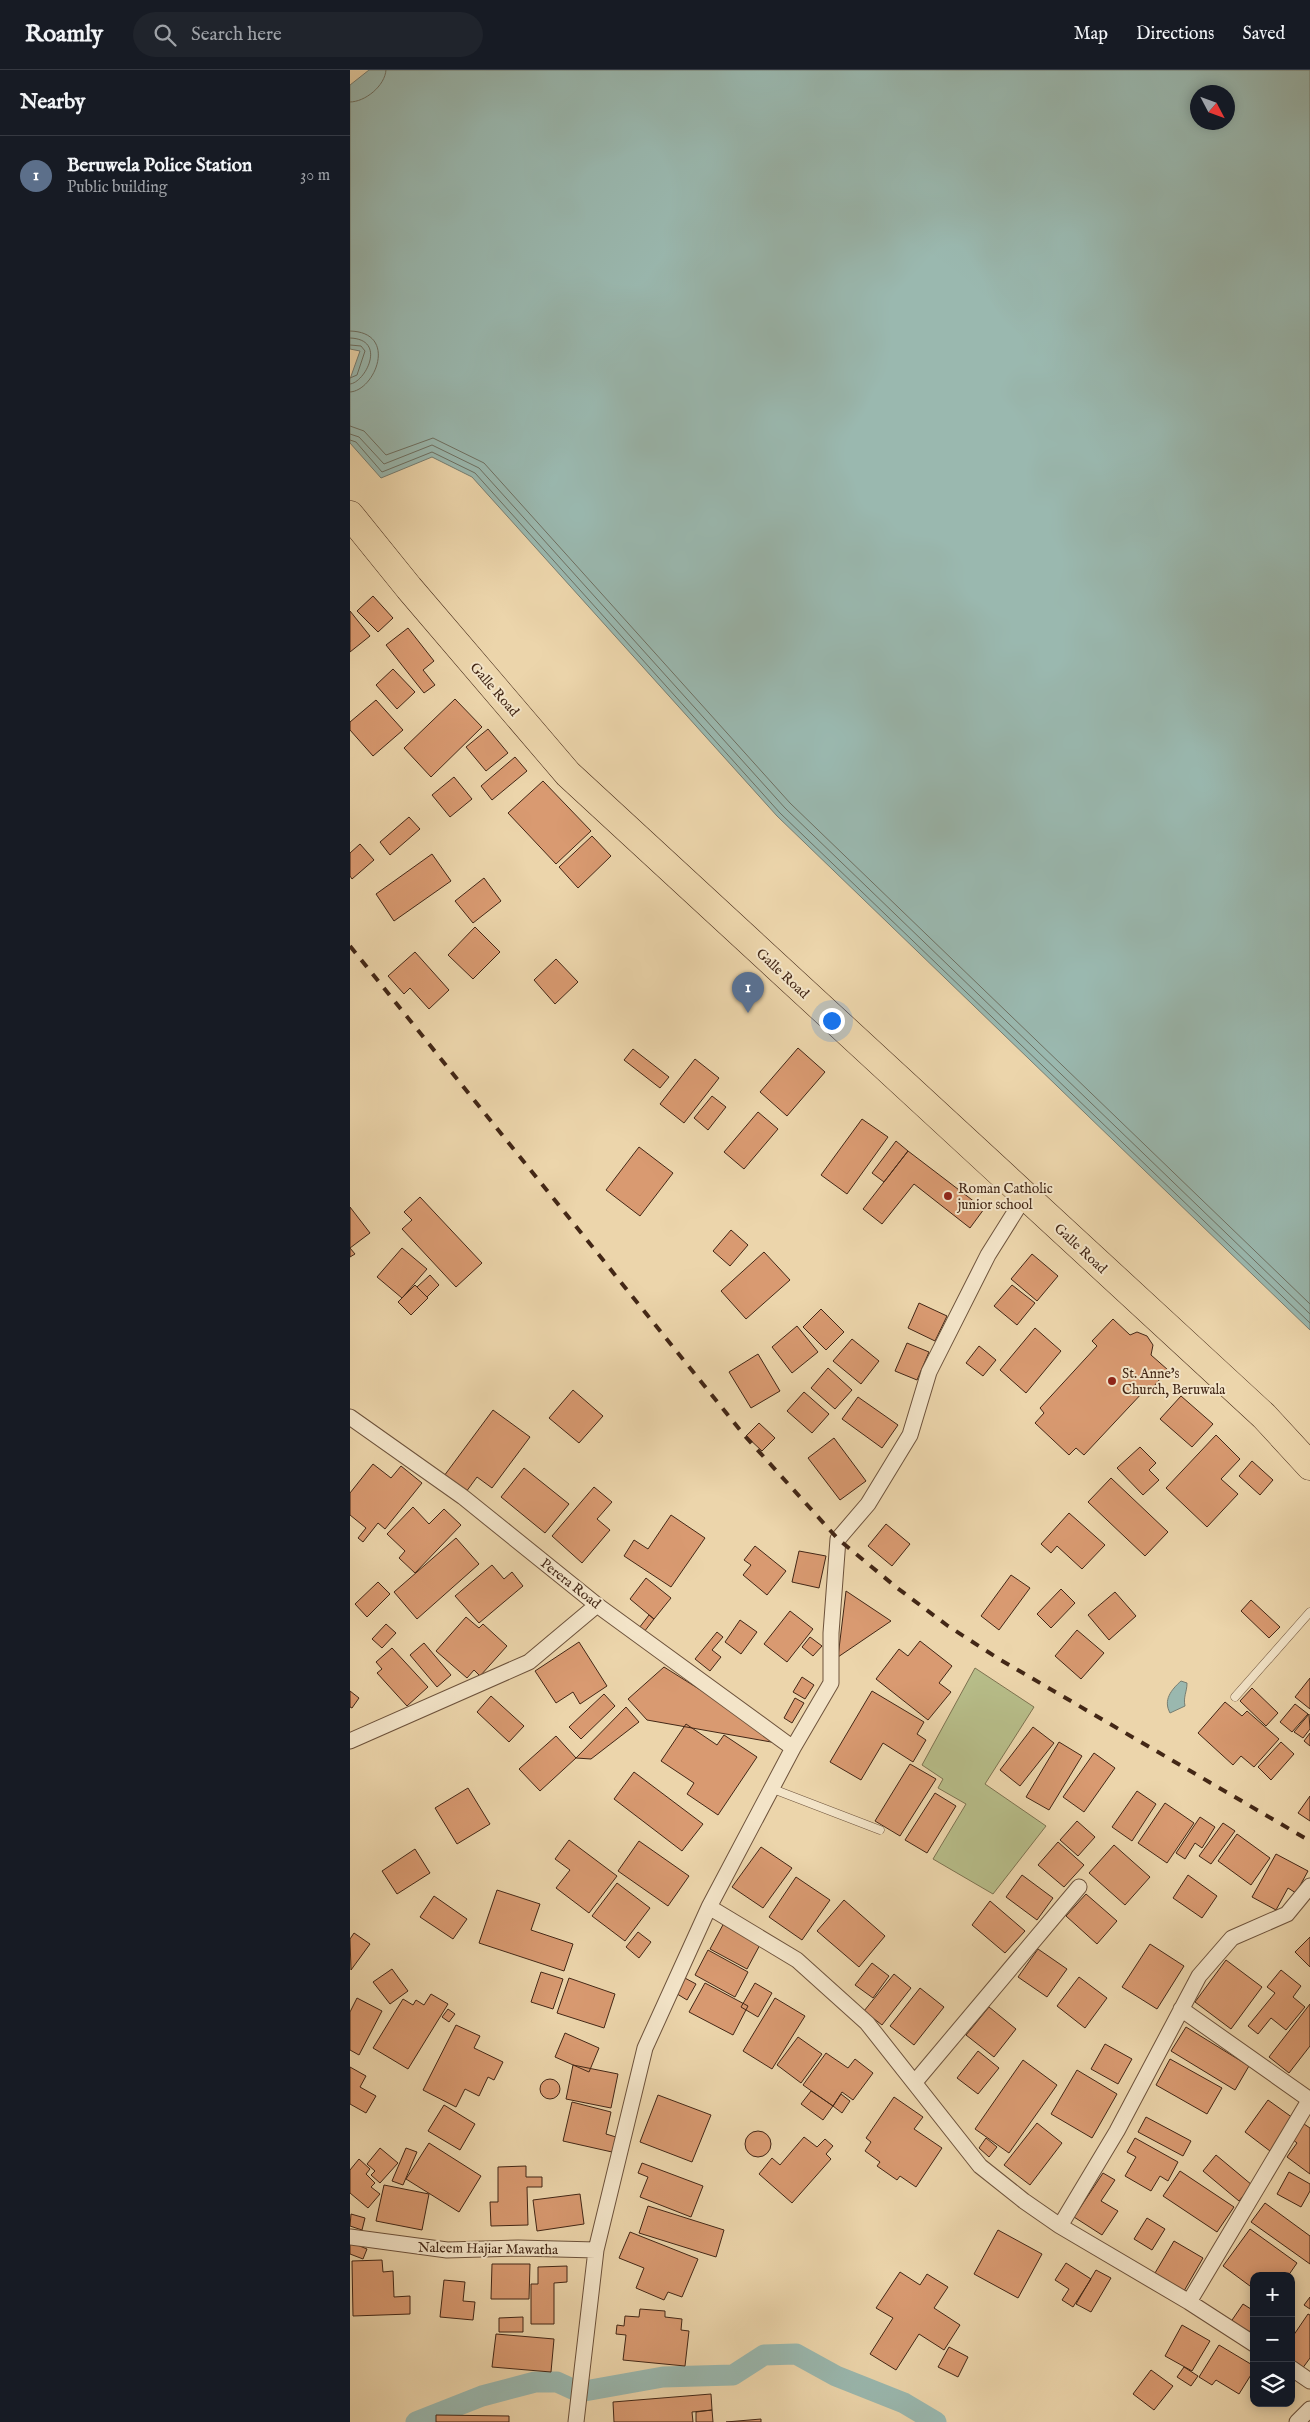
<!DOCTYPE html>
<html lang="en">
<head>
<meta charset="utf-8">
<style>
  :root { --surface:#171b24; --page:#20242c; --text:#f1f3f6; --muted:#9ea1a6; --line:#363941; --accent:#d93025 }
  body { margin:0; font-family:"IM FELL English",serif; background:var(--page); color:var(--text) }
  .controls { position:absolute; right:15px; bottom:15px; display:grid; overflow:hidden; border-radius:10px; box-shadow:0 2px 12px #0003 }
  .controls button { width:45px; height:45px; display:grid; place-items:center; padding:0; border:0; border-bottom:1px solid var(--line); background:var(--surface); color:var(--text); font:25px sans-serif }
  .compass { position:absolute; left:840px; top:15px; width:45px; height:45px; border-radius:50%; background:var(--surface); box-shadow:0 2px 12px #0003; rotate:131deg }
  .you { position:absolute; left:481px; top:950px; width:18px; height:18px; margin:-12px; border:4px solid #fff; border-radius:50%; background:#1a73e8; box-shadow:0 0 0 8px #1a73e833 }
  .badge { display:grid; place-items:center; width:32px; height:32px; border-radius:50%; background:var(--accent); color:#fff; font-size:16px; font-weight:700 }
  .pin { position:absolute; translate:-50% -41px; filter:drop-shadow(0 1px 2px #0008) }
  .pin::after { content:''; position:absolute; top:26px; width:18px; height:15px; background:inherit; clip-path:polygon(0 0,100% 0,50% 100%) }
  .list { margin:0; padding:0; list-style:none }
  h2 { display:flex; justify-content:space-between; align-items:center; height:65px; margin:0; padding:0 20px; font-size:21px }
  h2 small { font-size:16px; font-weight:400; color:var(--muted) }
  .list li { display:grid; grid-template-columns:32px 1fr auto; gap:15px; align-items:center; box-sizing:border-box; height:80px; padding:0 20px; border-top:1px solid var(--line) }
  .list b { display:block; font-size:19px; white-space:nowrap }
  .list p { margin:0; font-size:16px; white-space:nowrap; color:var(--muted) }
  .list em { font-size:16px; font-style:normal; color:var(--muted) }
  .icon { flex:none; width:28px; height:28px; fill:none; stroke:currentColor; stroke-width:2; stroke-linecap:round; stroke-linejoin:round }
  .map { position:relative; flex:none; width:960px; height:2352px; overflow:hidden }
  header { display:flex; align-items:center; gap:30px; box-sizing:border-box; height:70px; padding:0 25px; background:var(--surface); border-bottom:1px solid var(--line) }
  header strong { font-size:24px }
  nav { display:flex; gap:28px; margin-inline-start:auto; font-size:18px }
  .search { width:350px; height:45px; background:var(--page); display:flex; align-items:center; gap:12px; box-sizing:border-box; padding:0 18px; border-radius:28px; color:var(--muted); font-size:19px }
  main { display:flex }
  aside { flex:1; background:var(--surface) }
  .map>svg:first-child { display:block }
  .green { fill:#b7bd89; stroke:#7d7250 }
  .water { fill:#9ab8af; stroke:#777e72; fill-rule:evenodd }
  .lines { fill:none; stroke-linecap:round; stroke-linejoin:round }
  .shore { stroke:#6e7062; stroke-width:1 }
  .canal { stroke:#9ab8af; stroke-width:21 }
  .building { fill:#d99a71; stroke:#432716 }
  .lane-casing { stroke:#6d523b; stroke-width:9 }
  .street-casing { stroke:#6d523b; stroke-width:17 }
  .highway-casing { stroke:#432716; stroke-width:29 }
  .lane { stroke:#f3e4c8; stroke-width:8 }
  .street { stroke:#f3e4c8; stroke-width:15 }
  .highway { stroke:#ecd5ab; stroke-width:28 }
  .rail { stroke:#432716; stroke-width:4; stroke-dasharray:9 9; stroke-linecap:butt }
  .poi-dot { fill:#8f2418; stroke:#f3e4c8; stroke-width:2 }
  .labels { text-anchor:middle; stroke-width:4; stroke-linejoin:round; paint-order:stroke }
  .street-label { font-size:14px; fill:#432716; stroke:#f3e4c8 }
  .poi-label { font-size:14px; fill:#432716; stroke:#f3e4c8; text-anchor:start }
</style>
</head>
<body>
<header>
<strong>Roamly</strong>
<div class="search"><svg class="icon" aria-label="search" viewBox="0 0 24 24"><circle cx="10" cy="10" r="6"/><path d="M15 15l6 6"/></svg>Search here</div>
<nav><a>Map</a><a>Directions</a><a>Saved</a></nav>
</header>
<main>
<aside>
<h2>Nearby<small></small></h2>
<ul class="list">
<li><span class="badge" style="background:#5c6f8a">1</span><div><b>Beruwela Police Station</b><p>Public building</p></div><em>30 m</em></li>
</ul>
</aside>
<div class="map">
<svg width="960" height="2352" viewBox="0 0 960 2352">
  <rect width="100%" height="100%" fill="#ecd5ab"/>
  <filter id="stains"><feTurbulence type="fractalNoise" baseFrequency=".004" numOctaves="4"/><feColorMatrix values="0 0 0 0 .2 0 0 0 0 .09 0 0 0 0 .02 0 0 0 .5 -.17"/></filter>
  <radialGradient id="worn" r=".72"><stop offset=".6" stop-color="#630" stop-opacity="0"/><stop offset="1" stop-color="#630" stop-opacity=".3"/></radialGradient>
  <!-- green -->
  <path class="green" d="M625,1598l59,39 -49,77 61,42 -53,68 -60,-35 33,-55 -28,-16 5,-9 -21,-14z"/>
  <!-- water -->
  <path class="water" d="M19,0h941v1260l-533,-514 -305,-339 -40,-20 -51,21 -31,-35v-64l10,-28 -10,-2v-264zM848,22h30v30h-30z
    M831,1611l6,2c0,9 -4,14 -2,23l-15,7c-7,-13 1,-23 11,-32z"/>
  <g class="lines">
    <!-- shore -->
    <path class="shore" d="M0,32c15,0 35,-16 36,-32
      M0,261c49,1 25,60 0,61
      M0,268c38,1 15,45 0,46
      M0,275l11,1 4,5 -8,24 -7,3
      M0,356l14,5 22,24 47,-17 51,25 306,340 520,501
      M0,364l9,3 25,27 48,-19 47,23 306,340 525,506
      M0,370l6,2 26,30 50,-20 43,21 305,340 530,510"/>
    <!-- canal -->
    <path class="canal" d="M66,2352l66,-26 53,-14h22l22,10 84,-15 70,-2 31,-20 32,-1 40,22 68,27 32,19"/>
  </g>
  <!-- building -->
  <path class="building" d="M23,526l20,22 -15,14 -21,-21z
    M0,541l20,25 -20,16z
    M58,558l26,33 -11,9 12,15 -11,8 -38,-48z
    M43,599l22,23 -18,17 -21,-24z
    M105,629l27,28 -51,50 -27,-29z
    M26,630l27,30 -30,26 -23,-26v-8z
    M138,659l20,24 -22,18 -20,-24z
    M165,687l12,14 -35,29 -11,-14z
    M104,707l18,22 -22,18 -18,-22z
    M193,711l48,50 -35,33 -48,-51z
    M59,747l11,12 -30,26 -10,-13z
    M242,766l19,20 -33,32 -19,-21z
    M10,774l14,16 -22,19 -2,-3v-23z
    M82,784l19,27 -57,40 -18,-27z
    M134,808l17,23 -28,22 -18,-22z
    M125,857l25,25 -27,27 -25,-24z
    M65,882l34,38 -20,19 -19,-21 -6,6 -16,-18z
    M206,889l22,23 -23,22 -21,-24z
    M448,978l27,24 -38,44 -27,-24z
    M283,979l36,28 -9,11 -36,-28z
    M345,989l24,19 -35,45 -24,-19z
    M362,1026l14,11 -18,23 -14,-12z
    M408,1042l20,17 -34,40 -20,-17z
    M512,1049l26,18 -41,57 -26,-19z
    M546,1071l12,10 -24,31 -12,-9z
    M289,1077l34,26 -33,43 -34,-26z
    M558,1081l76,58 -14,19 -56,-44 -32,40 -19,-15z
    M70,1127l62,66 -26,24 -54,-58 10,-9 -8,-8z
    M0,1137l20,26 -20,15 5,6 -5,3z
    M381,1160l17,15 -18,21 -17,-15z
    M52,1178l25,21 -25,29 -25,-21z
    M414,1182l26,28 -44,39 -25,-28z
    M682,1184l26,22 -21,25 -26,-22z
    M80,1205l9,10 -12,12 -10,-10z
    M65,1215l13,13 -17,17 -13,-13z
    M662,1215l23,18 -18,22 -23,-19z
    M569,1233l28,13 -12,25 -27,-13z
    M471,1239l23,23 -18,18 -23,-23z
    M763,1249l17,16 7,-3 10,4 6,9 -2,10 17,15 -21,24 -3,-3 -60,64 -8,-7 -7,7 -34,-32 9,-10 -4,-5 57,-62 -5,-5z
    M447,1256l21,26 -26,21 -20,-26z
    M685,1258l26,23 -35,42 -26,-23z
    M502,1269l27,22 -18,23 -28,-23z
    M557,1273l22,9 -12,28 -22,-9z
    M629,1276l17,14 -13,16 -17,-13z
    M408,1284l22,37 -29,17 -22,-36z
    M478,1298l24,22 -17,19 -24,-21z
    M223,1320l30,26 -24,27 -30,-25z
    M454,1322l25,22 -17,19 -25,-22z
    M831,1326l32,28 -21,23 -32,-28z
    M508,1327l40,28 -16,23 -40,-29z
    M143,1340l37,27 -38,51 -15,-11 -11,15 -22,-16z
    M409,1353l16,15 -13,13 -16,-15z
    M866,1365l24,24 -19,20 17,15 -31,33 -41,-39z
    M484,1368l32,43 -26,19 -32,-42z
    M790,1377l16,16 -7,7 10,10 -16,15 -26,-27z
    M902,1391l21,19 -13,15 -21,-19z
    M23,1394l18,14 10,-12 21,17 -37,46 -7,-6 -15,19 -5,-4 8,-10 -16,-13v-22z
    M174,1398l45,36 -24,29 -44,-36z
    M761,1408l57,54 -23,24 -57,-54z
    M244,1417l18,15 -15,17 13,11 -28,33 -30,-27z
    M63,1437l16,17 15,-15 17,16 -46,48 -16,-15 6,-7 -18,-17z
    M719,1443l36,32 -23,24 -25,-23 -6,7 -10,-9z
    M321,1445l34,23 -34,49 -47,-31 10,-16 14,9z
    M536,1454l24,20 -18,22 -24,-20z
    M106,1468l23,26 -62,55 -23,-27z
    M405,1476l31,25 -19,24 -24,-20 8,-10 -7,-5z
    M449,1481l27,5 -7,32 -27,-6z
    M142,1495l12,14 8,-7 11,14 -44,37 -24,-27z
    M661,1505l19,13 -31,42 -18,-14z
    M296,1508l25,20 -17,21 -24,-20z
    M28,1512l12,12 -23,23 -12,-13z
    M711,1519l14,14 -24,25 -14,-14z
    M496,1521l45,30 -53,36z
    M765,1522l21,24 -27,24 -21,-25z
    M901,1530l29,27 -11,11 -28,-27z
    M440,1541l23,18 -26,33 -23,-18z
    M299,1545l5,4 -10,13 -5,-4z
    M116,1547l13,11 4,-4 24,22 -27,30 -6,-6 -7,8 -31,-27z
    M390,1550l17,12 -16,22 -16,-12z
    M36,1554l10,9 -14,15 -10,-9z
    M727,1560l27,23 -23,26 -26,-23z
    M367,1562l6,5 -11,13 9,7 -11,14 -15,-12z
    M460,1567l12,9 -9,10 -11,-9z
    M570,1571l32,25 -13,17 12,9 -23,28 -52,-41 23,-30 9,7z
    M229,1572l28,44 -27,18 -7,-12 -17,11 -21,-32z
    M74,1573l27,32 -14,12 -27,-32z
    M42,1578l36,39 -21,19 -30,-33 5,-4 -6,-7z
    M314,1597l124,78 -141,-25 -19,-21z
    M452,1607l12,8 -9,14 -12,-7z
    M960,1608v31l-15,-12z
    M902,1618l26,25 -12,13 -26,-25z
    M0,1621l9,7 -7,10 -2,-1z
    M522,1621l52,31 -7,12 9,6 -13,22 -30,-19 -22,37 -31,-18z
    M254,1624l11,12 -34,33 -12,-12z
    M141,1626l33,30 -15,16 -32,-30z
    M445,1628l9,5 -12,20 -8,-5z
    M875,1632l17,14 5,-5 32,28 -25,28 -13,-11 -8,9 -35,-32z
    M945,1634l13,10 -16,18 -12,-10z
    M276,1637l13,15 -48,37 -15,-1z
    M959,1644l1,15 -7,9 -9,-6z
    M336,1654l31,21 7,-10 33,22 -39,58 -31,-21 7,-11 -33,-22z
    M683,1657l21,16 -34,43 -20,-16z
    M960,1663v13l-6,-5z
    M206,1666l20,22 -36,33 -21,-22z
    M709,1672l23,14 -33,54 -23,-13z
    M931,1672l13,12 -23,26 -13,-13z
    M744,1683l21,15 -31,44 -21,-15z
    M560,1694l26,15 -36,57 -25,-15z
    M284,1702l69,52 -21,27 -68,-52z
    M118,1718l22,36 -33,20 -22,-36z
    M787,1721l19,13 -24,37 -20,-14z
    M585,1723l21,13 -29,47 -22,-13z
    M960,1726v25l-12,-8z
    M815,1733l29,20 -27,40 -29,-20z
    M850,1747l15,10 -13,21 -7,-5 -10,16 -9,-6z
    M727,1751l18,16 -17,19 -18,-16z
    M873,1753l12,8 -24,33 -12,-8z
    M887,1764l33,24 -19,27 -33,-24z
    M219,1770l48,36 -28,37 -33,-25 14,-18 -15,-11z
    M289,1771l50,35 -21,30 -50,-35z
    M708,1772l26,23 -20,22 -26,-22z
    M764,1775l36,32 -25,28 -36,-32z
    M411,1777l31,21 -29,40 -31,-21z
    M65,1779l15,24 -33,21 -15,-23z
    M926,1784l32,17 -12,22 -8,-5 -12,22 -24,-13z
    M672,1805l31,23 -16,22 -31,-23z
    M838,1805l29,21 -15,22 -29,-20z
    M446,1807l34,23 -28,40 -33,-23z
    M267,1813l33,25 -25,33 -33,-25z
    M147,1820l43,14 -9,26 42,14 -9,27 -85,-28z
    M736,1824l31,27 -20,23 -31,-28z
    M84,1826l33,23 -14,20 -33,-22z
    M494,1830l41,36 -26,31 -42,-36z
    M640,1831l35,30 -20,22 -33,-28z
    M375,1851l37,20 -15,28 -37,-20z
    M288,1862l13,10 -12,16 -13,-11z
    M4,1863l16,11 -19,26 -1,-31z
    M960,1867v30l-15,-15z
    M800,1874l34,22 -27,43 -35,-22z
    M688,1879l29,20 -20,28 -29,-20z
    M358,1880l40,22 -13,25 -40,-22z
    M876,1890l36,27 -31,42 -36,-27z
    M522,1893l17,13 -16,22 -18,-13z
    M42,1899l16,22 -18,13 -17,-22z
    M931,1900l20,16 -8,11 12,10 -19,23 -15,-12 -13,16 -10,-8 27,-33 -8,-6z
    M191,1902l22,7 -10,30 -22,-7z
    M544,1904l17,14 -29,37 -18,-14z
    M333,1907l13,7 -9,16 -13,-8z
    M729,1907l28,21 -22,30 -28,-22z
    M219,1908l46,16 -11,34 -47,-15z
    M355,1913l43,23 -15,29 -44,-23z
    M405,1913l17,10 -14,24 -17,-10z
    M570,1918l24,19 -30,38 -24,-19z
    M81,1924l17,10 -40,65 -35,-21 30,-49 10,6 3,-5 8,5z
    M7,1928l25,13 -23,44 -9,-5v-38z
    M425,1928l30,18 -33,53 -29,-18z
    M960,1934v42l-21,27 -20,-16z
    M639,1937l27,22 -22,28 -28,-22z
    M98,1939l7,5 -6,8 -7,-5z
    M106,1955l24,11 -6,12 29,14 -9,18 -6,-3 -9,19 -14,-7 -9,18 -33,-17z
    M836,1957l63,39 -14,24 -64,-39z
    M215,1963l34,15 -10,24 -34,-15z
    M448,1967l24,17 -21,29 -24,-18z
    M755,1974l27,15 -14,25 -27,-15z
    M628,1981l21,17 -21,26 -21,-16z
    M476,1983l22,15 7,-9 18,14 -20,27 -11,-8 -9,14 -30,-21z
    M820,1989l52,29 -15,26 -51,-29z
    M673,1990l34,25 -48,68 -34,-24z
    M223,1995l45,9 -7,34 -45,-9z
    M0,1997l16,9 -6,11 16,9 -10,17 -16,-9z
    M727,2000l40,24 -25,44 -41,-24z
    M190 2019a10 10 0 1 1 20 0a10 10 0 1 1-20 0Z
    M461,2021l22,15 -10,14 -22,-16z
    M491,2024l9,7 -8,12 -9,-7z
    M308,2025l53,20 -19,47 -52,-20z
    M544,2027l29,20 -9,12 28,19 -26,39 -16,-11 -3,4 -20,-14 3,-4 -15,-11 6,-9 -5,-4z
    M918,2030l25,18 -23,33 -25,-19z
    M222,2032l39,10 -5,22 10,3 -4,15 -49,-11z
    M94,2035l31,19 -15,26 -32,-19z
    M796,2047l45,24 -8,15 -45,-24z
    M687,2053l25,20 -32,42 -26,-20z
    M954,2054l6,4v46l-23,-17 10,-14 -5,-4z
    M395 2074a13 13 0 1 1 26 0a13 13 0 1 1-26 0Z
    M454,2067l13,10 8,-8 8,7 -7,8 5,5 -39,44 -33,-29 13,-16 8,7z
    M636,2068l11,9 -8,10 -10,-9z
    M785,2068l43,24 -10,19 -8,-5 -9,15 -26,-15 11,-19 -9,-5z
    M79,2073l52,33 -22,36 -53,-33z
    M30,2078l18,15 -18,20 -9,-8 4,-4 -8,-7z
    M56,2078l11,4 -14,33 -11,-4z
    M866,2085l36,30 -13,16 -36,-30z
    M9,2089l11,10 -4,5 9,9 -4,4 9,7 -12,14 -18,-15v-23z
    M292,2093l61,23 -12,31 -51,-20 8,-20 -10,-4z
    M176,2096v11h16v10h-15l1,38 -37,1 -1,-24h8v-35z
    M830,2101l54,36 -17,25 -54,-36z
    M939,2102l21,12v7l-9,16 -24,-13z
    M753,2103l12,7 -14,21 17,10 -16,24 -28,-18z
    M34,2115l45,9 -7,36 -46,-9z
    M230,2124l4,30 -47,7 -4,-31z
    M915,2133l45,33v28l-59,-42z
    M298,2136l76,24 -8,27 -77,-24z
    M1,2144l14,4 -3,12 -12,-4z
    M797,2148l18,11 -13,21 -18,-11z
    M900,2159l47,34 -9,13h-34v13l-31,-23z
    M648,2160l44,24 -24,44 -44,-24z
    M280,2162l68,27 -16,38 -14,-5 -4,8 -28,-12 8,-20 -25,-10z
    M824,2171l29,17 -19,33 -29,-18z
    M0,2172l17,7 -4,10 -13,-5z
    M32,2190l1,12 10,-1 1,26 16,-1v18l-57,2 -1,-55z
    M716,2193l25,16 -18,28 -11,-7 7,-11 -14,-9z
    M142,2194h38l-1,35h-38z
    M217,2196v16l-13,1v41h-23v-40h7v-17z
    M746,2200l15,8 -20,34 -15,-8z
    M550,2202l20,13 7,-11 21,13 -14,21 26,17 -16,25 -25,-16 -23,36 -26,-16 23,-36 -17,-10z
    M94,2210l21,2 -2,19 12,1 -2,18 -33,-3z
    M960,2227v12l-6,-4z
    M893,2234l11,7v14l-6,9 -18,-11z
    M290,2239l25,2v6l17,2 -1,11 8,1 -4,35 -62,-6 3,-25 -10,-1 1,-9 7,1 1,-10 14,1z
    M958,2244l2,1v43l-8,11 -11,-8v-22z
    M173,2247v15h-24v-14z
    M832,2255l28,16 -18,30 -27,-15z
    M146,2264l58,5 -3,33 -59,-5z
    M869,2275l35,21v4l-15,24 -23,-14 -4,5 -13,-8z
    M599,2277l19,10 -10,20 -20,-10z
    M834,2297l14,9 -7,10 -14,-9z
    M801,2300l22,16 -19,24 -21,-16z
    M361,2324l1,16 -20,2 1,10h-79l-1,-20z
    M362,2340l1,12h-17v-10z
    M86,2345l73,1v6h-73z
    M411,2349v3h-35z"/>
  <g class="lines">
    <!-- lane casing -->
    <g class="lane-casing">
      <path id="lane" d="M885,1627l75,-85
        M423,1719l107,41"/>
    </g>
    <!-- street casing -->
    <g class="street-casing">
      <path id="street" d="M0,1347l113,80 134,108 196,143
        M0,1671l179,-79 68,-57
        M359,1837l88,53 70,63 113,143 44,35 36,25 129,76 65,42
        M831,1939l129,91
        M565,2012l164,-195
        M710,2156l57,-95 82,-155 33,-38 55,-24 23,-28
        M0,2167l97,13 71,-2 78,2
        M839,2232l121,-203
        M941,2298l19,13
        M226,2352l20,-172 49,-202 64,-141 84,-159 38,-65v-50l7,-94 30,-35 42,-69 19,-63 59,-117 37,-59
        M947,2352l13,-13"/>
    </g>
    <!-- highway casing -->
    <g class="highway-casing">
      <path id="highway" d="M0,445l59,73 159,186 696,642 46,50"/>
    </g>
    <!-- lane -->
    <use href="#lane" class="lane"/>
    <!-- street -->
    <use href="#street" class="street"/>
    <!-- highway -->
    <use href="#highway" class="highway"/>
    <!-- rail -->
    <path class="rail" d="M0,876l394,489 94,104 58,48 52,39 51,33 311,182"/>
  </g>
  <!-- markers -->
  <g class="poi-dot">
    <circle cx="598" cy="1126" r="5"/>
    <circle cx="762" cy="1311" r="5"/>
  </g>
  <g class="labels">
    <!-- street labels -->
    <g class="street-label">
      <text transform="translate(145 619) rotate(49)" y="5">Galle Road</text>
      <text transform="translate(433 903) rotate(43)" y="5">Galle Road</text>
      <text transform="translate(731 1178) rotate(43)" y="5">Galle Road</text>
      <text transform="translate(221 1513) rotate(38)" y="5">Perera Road</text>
      <text transform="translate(138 2178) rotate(1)" y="5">Naleem Hajiar Mawatha</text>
    </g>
    <!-- poi labels -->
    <g class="poi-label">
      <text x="608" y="1123">Roman Catholic<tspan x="608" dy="16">junior school</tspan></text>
      <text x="772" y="1308">St. Anne's<tspan x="772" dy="16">Church, Beruwala</tspan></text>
    </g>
  </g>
  <rect width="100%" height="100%" filter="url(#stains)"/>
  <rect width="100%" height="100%" fill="url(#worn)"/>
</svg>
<div class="controls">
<button>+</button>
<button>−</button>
<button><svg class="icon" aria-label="layers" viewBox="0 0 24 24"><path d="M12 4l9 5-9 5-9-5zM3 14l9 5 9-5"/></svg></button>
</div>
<svg class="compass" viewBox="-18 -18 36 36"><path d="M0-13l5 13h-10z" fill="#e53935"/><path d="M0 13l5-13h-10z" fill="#9ea1a6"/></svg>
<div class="you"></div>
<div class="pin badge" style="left:398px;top:943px;background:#5c6f8a">1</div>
</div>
</main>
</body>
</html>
